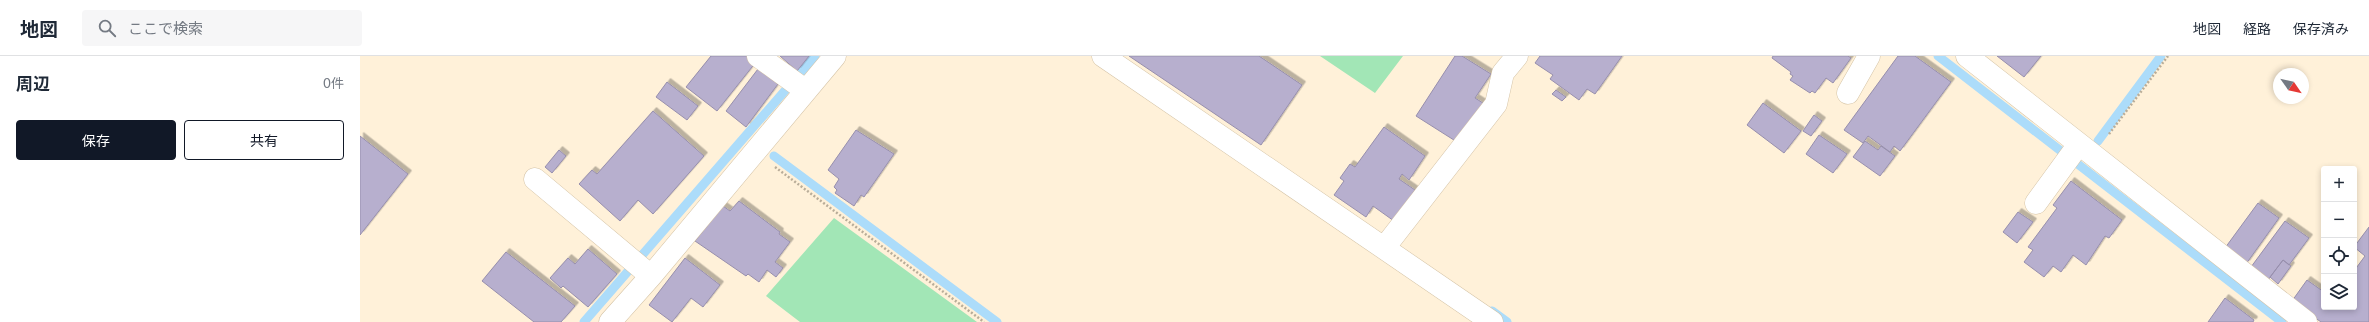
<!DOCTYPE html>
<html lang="ja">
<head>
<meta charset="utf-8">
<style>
  :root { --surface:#fff; --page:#f6f6f7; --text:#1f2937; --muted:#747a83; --line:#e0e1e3; --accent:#111827 }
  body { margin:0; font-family:"Public Sans","Noto Sans JP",sans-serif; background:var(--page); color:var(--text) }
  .controls { position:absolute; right:12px; bottom:12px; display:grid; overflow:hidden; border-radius:4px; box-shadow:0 2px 6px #0003 }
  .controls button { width:36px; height:36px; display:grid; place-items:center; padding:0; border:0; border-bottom:1px solid var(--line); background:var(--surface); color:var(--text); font:20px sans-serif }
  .compass { position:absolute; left:1913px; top:12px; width:36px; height:36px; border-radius:50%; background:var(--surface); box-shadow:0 2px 6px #0003; rotate:124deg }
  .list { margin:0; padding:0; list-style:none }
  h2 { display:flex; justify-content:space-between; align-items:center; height:52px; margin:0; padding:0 16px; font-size:17px }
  h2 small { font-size:13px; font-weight:400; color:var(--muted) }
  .actions { display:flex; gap:8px; padding:12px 16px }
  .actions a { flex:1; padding:9px 0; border:1px solid var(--accent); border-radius:4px; text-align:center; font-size:14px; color:var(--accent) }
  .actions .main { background:var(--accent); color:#fff }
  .icon { flex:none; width:22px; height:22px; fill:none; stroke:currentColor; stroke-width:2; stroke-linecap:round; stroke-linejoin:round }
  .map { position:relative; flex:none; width:2009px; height:266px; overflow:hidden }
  header { display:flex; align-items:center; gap:24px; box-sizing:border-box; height:56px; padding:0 20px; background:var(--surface); border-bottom:1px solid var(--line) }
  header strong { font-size:19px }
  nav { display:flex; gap:22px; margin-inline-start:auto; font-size:14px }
  .search { width:280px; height:36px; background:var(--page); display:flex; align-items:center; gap:10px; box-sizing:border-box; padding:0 14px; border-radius:4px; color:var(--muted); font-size:15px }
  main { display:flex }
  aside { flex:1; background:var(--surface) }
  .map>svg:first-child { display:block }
  .green { fill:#a2e6b6 }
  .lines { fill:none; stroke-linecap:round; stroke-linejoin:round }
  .stream { stroke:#acdcfa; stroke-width:9 }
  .building { fill:#b7afce; stroke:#978fad; filter:url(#shadow) }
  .minor-casing { stroke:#d4c3a6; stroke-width:23 }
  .path { stroke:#b9ad99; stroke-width:2.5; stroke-dasharray:2 2; stroke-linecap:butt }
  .minor { stroke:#fff; stroke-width:22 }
</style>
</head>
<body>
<header>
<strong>地図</strong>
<div class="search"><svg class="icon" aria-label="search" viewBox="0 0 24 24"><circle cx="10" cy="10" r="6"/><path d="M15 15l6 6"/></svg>ここで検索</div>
<nav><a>地図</a><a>経路</a><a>保存済み</a></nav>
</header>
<main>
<aside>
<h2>周辺<small>0件</small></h2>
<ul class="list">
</ul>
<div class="actions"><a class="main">保存</a><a>共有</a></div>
</aside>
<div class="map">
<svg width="2009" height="266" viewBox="0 0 2009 266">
  <defs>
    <filter id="shadow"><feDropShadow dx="3.5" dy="-3.5" stdDeviation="0" flood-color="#0004"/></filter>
  </defs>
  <rect width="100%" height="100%" fill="#fff1d9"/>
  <!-- green -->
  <path class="green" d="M960,0h83l-28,37z
    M474,162l143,104h-177l-34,-26z"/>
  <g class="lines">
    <!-- stream -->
    <path class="stream" d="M1578,0l344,266
      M1738,85l63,-85
      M414,100l223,166
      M1132,255l15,11
      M224,266l231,-266"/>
  </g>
  <!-- building -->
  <path class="building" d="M351,0h37l8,6 -39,49 -31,-24z
    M420,0h29l-12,15z
    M769,0h130l43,29 -41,60z
    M1095,0h7l29,18 -16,24 8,5 -26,39 -41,-26z
    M1180,0h82l-27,38 -8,-5 -8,11 -29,-21 3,-4 -18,-12z
    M1413,0h75l3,2 -18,25 -7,-5 -11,15 -3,-2 -2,2 -20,-13 3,-4 -3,-2 1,-2 -19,-14z
    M1538,0h17l36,26 -51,69 -6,-5 -4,6 -22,-16 -5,7 -19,-13z
    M1637,0h44l-17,21z
    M398,13l20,15 -32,43 -20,-16z
    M307,26l31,24 -11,14 -31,-23z
    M1196,34l10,7 -4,4 -10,-7z
    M1403,47l38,28 -17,22 -37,-28z
    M293,55l51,45 -51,58 -15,-14 -18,21 -41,-37 13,-14 5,4z
    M1454,59l8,6 -11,15 -8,-5z
    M1024,71l41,29 -16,24 -7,-6 -3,5 16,11 -21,31 -21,-15 -7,11 -32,-22 10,-14 -4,-3 10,-14 5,3z
    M496,74l38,24 -30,43 -3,-2 -7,11 -19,-13 2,-3 -3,-3 5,-8 -11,-9z
    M1459,79l28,19 -14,19 -27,-19z
    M0,80l48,38 -48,61z
    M1505,85l13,9 3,-4 14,10 -15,20 -27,-19z
    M199,94l7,6 -14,17 -7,-6z
    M1711,125l51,39 -13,18 -4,-2 -19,29 -13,-10 -12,17 -8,-6 -9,11 -20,-15 9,-12 -5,-3 29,-39 -4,-3z
    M379,145l41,31 -1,2 11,8 -15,20 8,6 -7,9 -9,-7 -8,12 -11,-8 -2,2 -51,-35 28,-35 7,5z
    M1898,147l21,15 -33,46 -21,-16z
    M1658,156l15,10 -16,21 -14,-11z
    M1925,165l24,17 -20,27 -6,-5 -15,20 -17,-13z
    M2009,171v95h-48l-29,-21 15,-21 17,12v15h30v-36l11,-15 -11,-9z
    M228,193l29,25 -29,33 -25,-21 -2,2 -11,-10 18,-20 7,6z
    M146,196l69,54 -14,16h-27l-52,-41z
    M325,202l35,27 -17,22 -12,-9 -19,24 -23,-17z
    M1923,204l8,6 -13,18 -8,-7z
    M1865,242l29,22 -1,2h-45z"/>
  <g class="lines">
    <!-- minor casing -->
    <g class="minor-casing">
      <path id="minor" d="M398,0l47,34
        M743,0l389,266
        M1607,0l339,266
        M1488,37l21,-37
        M175,123l116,97
        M1676,147l43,-59
        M1024,192l112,-144 7,-31 14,-17
        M250,266l41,-46 184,-220"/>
    </g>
    <!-- path -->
    <path class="path" d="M1749,78l59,-78
      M415,111l209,155"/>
    <!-- minor -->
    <use href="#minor" class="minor"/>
  </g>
</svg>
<div class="controls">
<button>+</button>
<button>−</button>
<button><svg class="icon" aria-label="locate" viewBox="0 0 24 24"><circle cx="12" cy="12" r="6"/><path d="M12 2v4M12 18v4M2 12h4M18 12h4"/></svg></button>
<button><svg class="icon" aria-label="layers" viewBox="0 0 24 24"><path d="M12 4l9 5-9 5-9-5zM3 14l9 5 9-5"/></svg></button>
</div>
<svg class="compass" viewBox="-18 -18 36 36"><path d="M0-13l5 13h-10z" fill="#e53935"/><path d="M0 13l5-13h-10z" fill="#747a83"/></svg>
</div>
</main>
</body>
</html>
